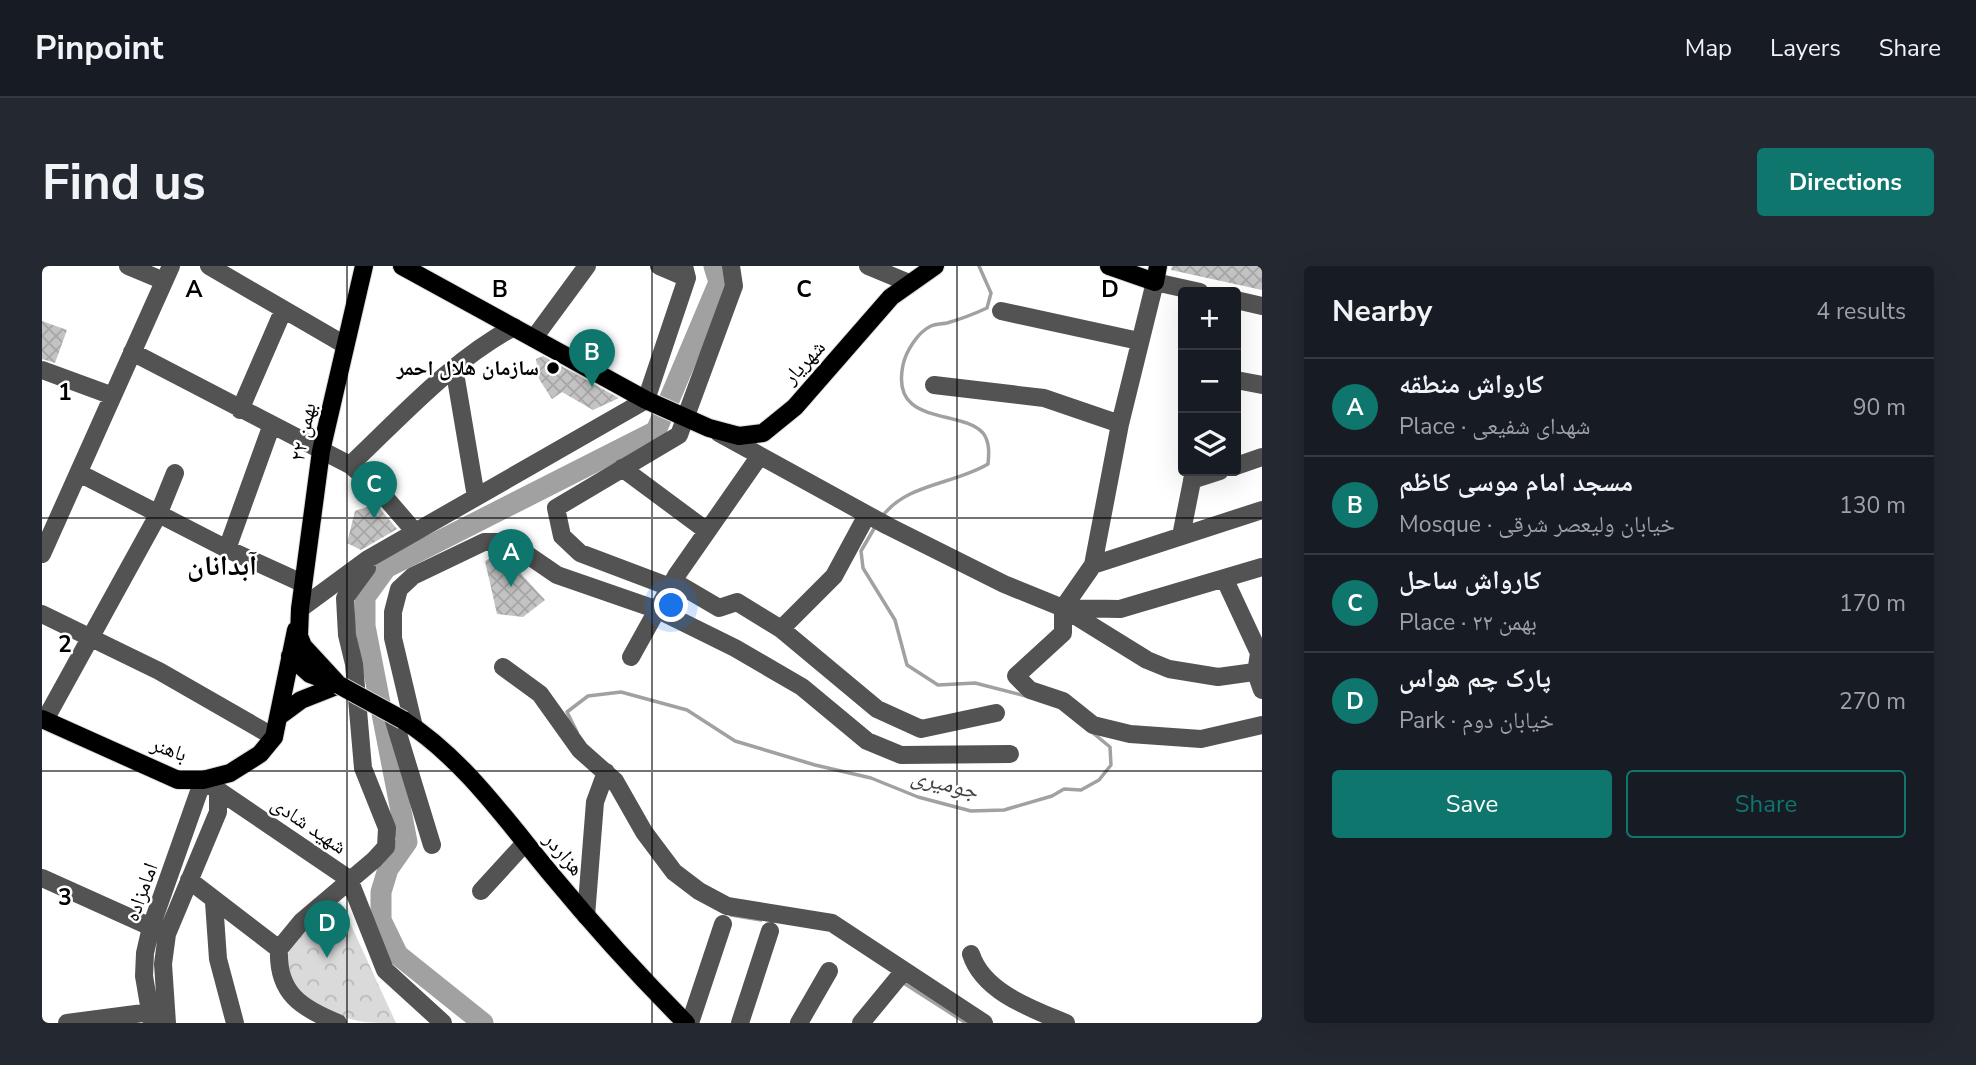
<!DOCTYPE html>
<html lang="en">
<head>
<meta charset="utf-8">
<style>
  :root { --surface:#171b24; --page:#242831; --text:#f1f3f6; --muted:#9ea1a6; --line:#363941; --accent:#0f766e }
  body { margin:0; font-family:"Nunito Sans","Noto Naskh Arabic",sans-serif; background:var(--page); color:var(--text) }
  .controls { position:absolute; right:21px; top:21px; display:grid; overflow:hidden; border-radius:7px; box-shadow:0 7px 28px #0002 }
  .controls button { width:63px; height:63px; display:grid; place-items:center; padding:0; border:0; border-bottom:2px solid var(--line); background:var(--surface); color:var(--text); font:35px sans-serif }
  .you { position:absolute; left:630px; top:340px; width:24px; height:24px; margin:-18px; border:5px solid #fff; border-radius:50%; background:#1a73e8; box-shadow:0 0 0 10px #1a73e833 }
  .badge { display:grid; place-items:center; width:46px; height:46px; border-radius:50%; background:var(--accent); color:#fff; font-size:23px; font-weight:700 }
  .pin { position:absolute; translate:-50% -58px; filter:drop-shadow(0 2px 4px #0008) }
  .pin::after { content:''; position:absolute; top:37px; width:24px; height:21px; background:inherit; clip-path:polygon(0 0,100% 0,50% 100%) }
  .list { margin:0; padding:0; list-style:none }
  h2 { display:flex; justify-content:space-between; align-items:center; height:91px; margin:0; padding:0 28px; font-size:30px }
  h2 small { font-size:23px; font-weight:400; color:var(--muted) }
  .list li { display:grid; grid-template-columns:46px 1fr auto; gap:21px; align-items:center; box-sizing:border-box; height:98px; padding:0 28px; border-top:2px solid var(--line) }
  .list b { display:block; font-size:26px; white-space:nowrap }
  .list p { margin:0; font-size:23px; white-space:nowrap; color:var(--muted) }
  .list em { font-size:23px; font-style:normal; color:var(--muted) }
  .actions { display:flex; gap:14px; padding:21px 28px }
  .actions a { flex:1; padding:16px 0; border:2px solid var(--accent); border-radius:7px; text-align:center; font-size:24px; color:var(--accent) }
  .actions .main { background:var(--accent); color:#fff }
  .icon { flex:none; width:38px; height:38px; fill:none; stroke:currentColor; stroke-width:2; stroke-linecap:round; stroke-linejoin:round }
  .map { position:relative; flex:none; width:1220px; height:757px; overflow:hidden; border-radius:7px }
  header { display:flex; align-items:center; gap:42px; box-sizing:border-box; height:98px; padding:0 35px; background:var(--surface); border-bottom:2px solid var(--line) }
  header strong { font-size:33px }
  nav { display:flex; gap:38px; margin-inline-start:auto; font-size:24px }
  .intro { display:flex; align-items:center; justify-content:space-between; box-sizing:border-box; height:168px; padding:0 42px }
  h1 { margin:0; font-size:49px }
  .button { padding:18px 32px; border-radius:7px; background:var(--accent); color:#fff; font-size:24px; font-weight:700 }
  main { display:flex; gap:42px; padding:0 42px }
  aside { flex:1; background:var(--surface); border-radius:7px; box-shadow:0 7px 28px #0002 }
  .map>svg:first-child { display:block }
  .forest { fill:url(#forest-crowns) }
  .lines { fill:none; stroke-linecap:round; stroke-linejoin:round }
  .stream { stroke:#a1a1a1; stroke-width:3.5 }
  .river { stroke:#a1a1a1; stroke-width:21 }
  .building { fill:url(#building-cross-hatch) }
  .major-casing { stroke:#dbdbdb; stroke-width:20 }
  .minor { stroke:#535353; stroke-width:18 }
  .major { stroke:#000; stroke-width:18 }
  .major-bridge-casing { stroke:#dbdbdb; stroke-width:20; stroke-linecap:butt }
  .major-bridge { stroke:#000; stroke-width:18 }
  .grid { fill:none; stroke:#000; stroke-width:2; stroke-opacity:0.55 }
  .poi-dot { fill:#000; stroke:#fff; stroke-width:2.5 }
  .labels { text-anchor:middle; stroke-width:5; stroke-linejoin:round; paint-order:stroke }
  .street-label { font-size:21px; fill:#000; stroke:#fff }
  .poi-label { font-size:21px; font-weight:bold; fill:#000; stroke:#fff; text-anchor:end }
  .water-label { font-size:23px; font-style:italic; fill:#424242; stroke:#fff }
  .district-label { font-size:28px; font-weight:bold; fill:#000; stroke:#fff }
  .grid-label { font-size:23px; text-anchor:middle; font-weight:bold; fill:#000; stroke:#fff; stroke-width:5; stroke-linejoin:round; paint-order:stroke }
</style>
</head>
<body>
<header>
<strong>Pinpoint</strong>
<nav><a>Map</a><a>Layers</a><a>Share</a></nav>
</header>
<div class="intro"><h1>Find us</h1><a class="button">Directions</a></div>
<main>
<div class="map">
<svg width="1220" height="757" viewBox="0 0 1220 757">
  <defs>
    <pattern id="forest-crowns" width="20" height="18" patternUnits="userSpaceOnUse" patternTransform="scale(1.75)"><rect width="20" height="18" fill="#dadada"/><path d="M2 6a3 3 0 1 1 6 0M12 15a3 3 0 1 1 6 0" fill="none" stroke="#b9b9b9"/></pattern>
    <pattern id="building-cross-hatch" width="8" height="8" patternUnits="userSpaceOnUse" patternTransform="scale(1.75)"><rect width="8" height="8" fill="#c3c3c3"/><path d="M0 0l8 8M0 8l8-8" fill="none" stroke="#a6a6a6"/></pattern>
  </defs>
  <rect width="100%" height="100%" fill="#fff"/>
  <!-- forest -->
  <path class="forest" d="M297,633l57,124c-11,0 -22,0 -32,-1 -29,-5 -88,-29 -76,-68 7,-24 33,-39 51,-55z"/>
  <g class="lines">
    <!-- stream -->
    <path class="stream" d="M839,252c25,-35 72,-33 107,-54 1,-10 2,-22 -5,-31 -23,-25 -93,-6 -80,-68 3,-14 15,-33 28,-39 4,-2 11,-2 16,-3 14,-4 27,-9 40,-15l4,-15 -12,-27
      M833,261l-14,24 2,17 32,52 12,45 31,20 37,-2 51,13
      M535,466l-10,-20 21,-16 33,-4 66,18 48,31 80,24 56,13 47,19 53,14 33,-1 48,-14 12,-7 17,1 18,-10 12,-15 -1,-18 -17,-14
      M689,649l30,5
      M860,716l64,41"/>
    <!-- river -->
    <path class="river" d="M441,757l-85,-68 -17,-35v-28l7,-23 19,-27 -42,-216v-29l21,-29 270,-137 63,-149 -5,-16"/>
  </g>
  <!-- building -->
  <path class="building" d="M1130,0h90v24l-91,-20z
    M0,55l25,9 -12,33 -13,-4z
    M501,90l76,42 -26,12 -31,-18 -10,7 -13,-20 -3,-20z
    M334,238l21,25 -36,21 -14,-7 8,-32z
    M457,287l19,9 4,13 23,25 -22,17 -26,-3 -12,-53z"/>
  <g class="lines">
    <!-- major casing -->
    <g class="major-casing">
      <path id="major" d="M360,0l244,134 63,28 30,8 24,-3 32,-26 96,-110 44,-31
        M1067,0l46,16 3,-16
        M248,390l20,18 22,8
        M297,419l-36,-39 -4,-10 1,-27 21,-158 43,-185
        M236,451l23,-17 38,-15
        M0,453l136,61h25l27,-7 30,-19 14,-17 22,-107
        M361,454c59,37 103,100 147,153 43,52 88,102 136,150"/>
    </g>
    <!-- minor -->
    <path class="minor" d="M86,0l36,15
      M167,0l136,79
      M617,0l28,12
      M826,0l41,17
      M1194,34l26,6
      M959,45l138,30
      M492,72l53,-72
      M90,86l218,113 28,24 37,43
      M412,101l22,130
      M0,104l71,26
      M1194,114l26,5
      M892,119l110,13 76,26
      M198,144l43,-99
      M677,167l169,93 116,58 59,24 84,52 22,9 49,8 44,-6
      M308,199c52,-49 101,-104 164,-138
      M1194,200l26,-9
      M580,202l85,63
      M37,207l148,76 75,34
      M1150,214l28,-9
      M1139,270l13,-65
      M185,283l44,-122
      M0,288l129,-288
      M1051,299l27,-141 35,-142 45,10
      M1183,314l34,73 -3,20 6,17
      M631,315l46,27 18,-6 44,27 96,80 44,20 75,-16
      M628,321l-90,-34 -18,-17 -6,-28 123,-73 55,-149 -3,-20
      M1021,342v25l-47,43 14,14 33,11 30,24 37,9 71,5 61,-14
      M1021,342l30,-43 169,-55
      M1021,342l57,1 142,-42
      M258,343l68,-50 278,-159 41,-122 -3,-12
      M0,348l117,57 115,66
      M739,363l53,-53 33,-61
      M589,391l45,-81 83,-119
      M461,401l37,27 40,56 35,31 29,51 30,40 25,19 28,15 105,17 152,100
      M350,448l40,131
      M3,454l113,-205 17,-42
      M372,461l-21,-89v-26l6,-23 14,-13 71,-34h17l18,7 38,26 101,35 77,38 67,39 65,54 34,14 109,-1
      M0,612l109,49
      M147,614l90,69
      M439,625l44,-48
      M172,636l4,57 17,64
      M544,650l9,-114 11,-30
      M237,683l23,-28 72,-61 12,-13 1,-19 -24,-60 -9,-104 -7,-29 -2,-37 22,-30
      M237,683c-2,44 22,59 59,74
      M929,688c12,38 61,55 95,69
      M25,757l84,-11
      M110,757l-8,-47 1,-23 6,-26 52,-147 146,99 36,91 58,53
      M125,757l-4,-59 4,-30 51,-122v-22
      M648,757l33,-99
      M698,757l30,-92
      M757,757l30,-52
      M819,757l42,-51"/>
    <!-- major -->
    <use href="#major" class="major"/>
    <!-- major-bridge casing -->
    <g class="major-bridge-casing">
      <path id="major-bridge" d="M297,419l64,35"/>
    </g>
    <!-- major-bridge -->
    <use href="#major-bridge" class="major-bridge"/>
  </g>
  <!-- grid -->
  <path class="grid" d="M305,0v757M610,0v757M915,0v757M0,252h1220M0,505h1220"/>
  <!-- markers -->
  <circle class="poi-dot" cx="511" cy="102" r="7"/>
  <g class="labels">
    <!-- street labels -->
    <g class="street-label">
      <text transform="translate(762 96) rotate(-47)" y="7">شهریار</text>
      <text transform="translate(261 166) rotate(-78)" y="7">۲۲ بهمن</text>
      <text transform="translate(127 483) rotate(20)" y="7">باهنر</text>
      <text transform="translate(267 559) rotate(34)" y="7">شهید شادی</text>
      <text transform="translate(522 588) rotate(50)" y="7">هزاردر</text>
      <text transform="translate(99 626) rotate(-70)" y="7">امامزاده</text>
    </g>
    <!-- poi labels -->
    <g class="poi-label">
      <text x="497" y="109">سازمان هلال احمر</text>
    </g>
    <!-- water labels -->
    <g class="water-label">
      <text transform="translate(903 517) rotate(14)" y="8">جومیری</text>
    </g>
    <!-- district labels -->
    <g class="district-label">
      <text x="180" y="309">آبدانان</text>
    </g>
  </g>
  <g class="grid-label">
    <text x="152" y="31">A</text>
    <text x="458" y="31">B</text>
    <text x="762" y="31">C</text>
    <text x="1068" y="31">D</text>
    <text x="23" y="134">1</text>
    <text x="23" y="386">2</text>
    <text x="23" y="639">3</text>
  </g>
</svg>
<div class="controls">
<button>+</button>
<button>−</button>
<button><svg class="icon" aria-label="layers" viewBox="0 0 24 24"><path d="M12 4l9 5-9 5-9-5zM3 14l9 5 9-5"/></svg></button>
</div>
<div class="you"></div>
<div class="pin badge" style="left:469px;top:321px">A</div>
<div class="pin badge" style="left:550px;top:121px">B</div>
<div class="pin badge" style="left:332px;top:253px">C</div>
<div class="pin badge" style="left:285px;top:692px">D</div>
</div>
<aside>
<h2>Nearby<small>4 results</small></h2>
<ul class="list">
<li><span class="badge">A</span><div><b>کارواش منطقه</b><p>Place · شهدای شفیعی</p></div><em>90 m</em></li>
<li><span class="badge">B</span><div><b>مسجد امام موسی کاظم</b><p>Mosque · خیابان ولیعصر شرقی</p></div><em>130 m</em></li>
<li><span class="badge">C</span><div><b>کارواش ساحل</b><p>Place · ۲۲ بهمن</p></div><em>170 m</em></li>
<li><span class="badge">D</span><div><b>پارک چم هواس</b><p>Park · خیابان دوم</p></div><em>270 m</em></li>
</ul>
<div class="actions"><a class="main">Save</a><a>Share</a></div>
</aside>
</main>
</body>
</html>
